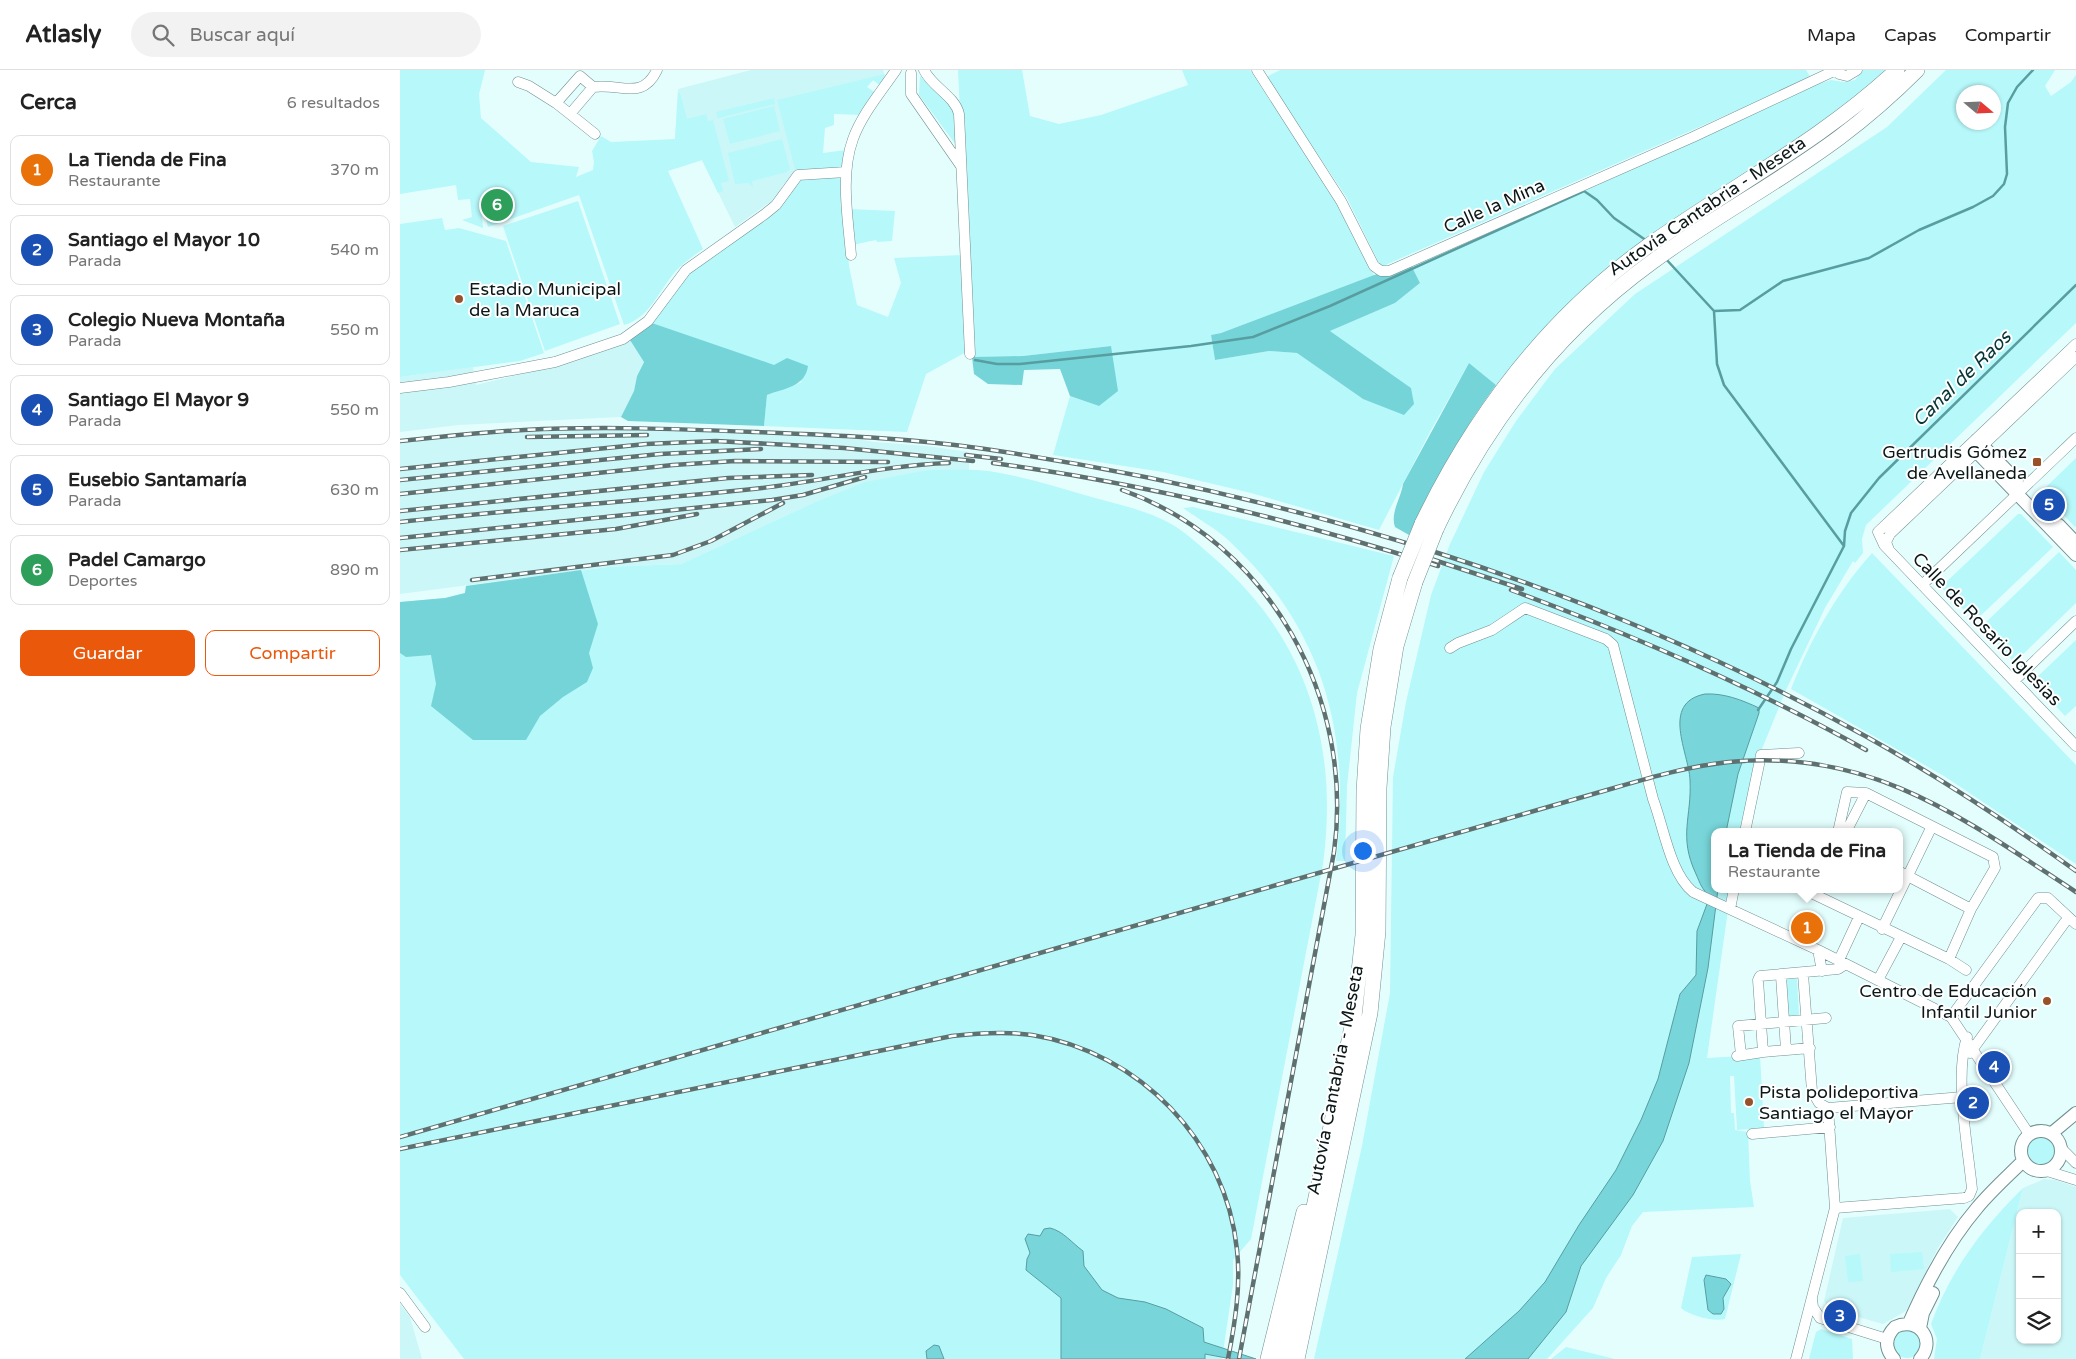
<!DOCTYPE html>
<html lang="es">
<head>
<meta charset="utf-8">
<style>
  :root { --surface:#fff; --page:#f2f2f2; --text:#222; --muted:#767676; --line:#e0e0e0; --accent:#ea580c }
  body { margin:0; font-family:"Varela Round",sans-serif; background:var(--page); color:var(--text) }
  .controls { position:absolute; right:15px; bottom:15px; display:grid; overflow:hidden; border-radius:10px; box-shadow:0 1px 4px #0004 }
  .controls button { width:45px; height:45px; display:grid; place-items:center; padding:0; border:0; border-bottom:1px solid var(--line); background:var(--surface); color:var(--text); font:25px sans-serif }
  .compass { position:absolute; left:1556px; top:15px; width:45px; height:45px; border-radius:50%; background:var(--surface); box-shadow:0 1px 4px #0004; rotate:109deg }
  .you { position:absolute; left:962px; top:780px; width:18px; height:18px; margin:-12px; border:4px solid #fff; border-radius:50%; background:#1a73e8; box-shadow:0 0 0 8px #1a73e833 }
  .badge { display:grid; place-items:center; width:32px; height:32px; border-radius:50%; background:var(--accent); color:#fff; font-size:16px; font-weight:700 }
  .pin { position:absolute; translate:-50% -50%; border:2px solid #fff; box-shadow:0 1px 5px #0006 }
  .popup { position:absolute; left:1311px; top:758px; width:192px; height:65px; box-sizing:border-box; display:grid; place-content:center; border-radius:10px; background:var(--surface); filter:drop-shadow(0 1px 4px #0005); font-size:16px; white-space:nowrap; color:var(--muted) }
  .popup b { font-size:19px; color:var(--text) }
  .popup::after { content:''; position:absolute; left:50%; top:100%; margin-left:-10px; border:10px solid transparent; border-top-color:var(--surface) }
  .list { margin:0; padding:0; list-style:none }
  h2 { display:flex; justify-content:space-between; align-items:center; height:65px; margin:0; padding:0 20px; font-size:21px }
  h2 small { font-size:16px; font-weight:400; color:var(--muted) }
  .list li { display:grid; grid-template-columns:32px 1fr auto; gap:15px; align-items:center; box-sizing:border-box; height:70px; margin:0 10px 10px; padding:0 10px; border:1px solid var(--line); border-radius:10px }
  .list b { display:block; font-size:19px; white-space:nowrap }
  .list p { margin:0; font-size:16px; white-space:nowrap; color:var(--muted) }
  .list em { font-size:16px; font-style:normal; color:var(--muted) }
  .actions { display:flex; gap:10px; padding:15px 20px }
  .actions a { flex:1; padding:11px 0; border:1px solid var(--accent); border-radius:10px; text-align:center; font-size:18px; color:var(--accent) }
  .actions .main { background:var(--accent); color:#fff }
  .icon { flex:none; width:28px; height:28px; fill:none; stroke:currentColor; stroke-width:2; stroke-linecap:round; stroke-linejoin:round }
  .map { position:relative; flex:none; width:1676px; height:1289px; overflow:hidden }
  header { display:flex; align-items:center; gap:30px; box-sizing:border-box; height:70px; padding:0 25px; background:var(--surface); border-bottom:1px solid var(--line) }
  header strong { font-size:24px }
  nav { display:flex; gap:28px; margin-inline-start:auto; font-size:18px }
  .search { width:350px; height:45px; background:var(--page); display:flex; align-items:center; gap:12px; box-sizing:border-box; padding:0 18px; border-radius:28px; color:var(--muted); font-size:19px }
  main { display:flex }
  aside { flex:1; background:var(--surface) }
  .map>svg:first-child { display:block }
  .built { fill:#ccf7f8; fill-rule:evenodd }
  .green { fill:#b7f8fa; fill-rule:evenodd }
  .forest { fill:#75d4d8 }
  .water { fill:#78d6da; stroke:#589da0 }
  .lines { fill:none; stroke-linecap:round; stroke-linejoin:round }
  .stream { stroke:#589da0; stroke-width:2.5 }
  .minor-casing { stroke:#718f90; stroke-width:11 }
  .major-casing { stroke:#718f90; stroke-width:14 }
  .highway-casing { stroke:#718f90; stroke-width:16 }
  .minor { stroke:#fff; stroke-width:10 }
  .major { stroke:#fff; stroke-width:12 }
  .highway { stroke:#fff; stroke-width:15 }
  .rail-casing { stroke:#5f7070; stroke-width:4.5 }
  .rail { stroke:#fff; stroke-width:2.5; stroke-dasharray:8; stroke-linecap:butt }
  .highway-bridge-casing { stroke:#718f90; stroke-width:16; stroke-linecap:butt }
  .highway-bridge { stroke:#fff; stroke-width:15 }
  .poi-dot { fill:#985229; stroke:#fff; stroke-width:2 }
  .labels { text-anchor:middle; stroke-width:4; stroke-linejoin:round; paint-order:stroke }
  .street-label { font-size:18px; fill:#0c1818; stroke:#fff }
  .poi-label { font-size:18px; fill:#0c1818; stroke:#fff; text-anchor:start }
  .water-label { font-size:19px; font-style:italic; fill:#053536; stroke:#fff }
</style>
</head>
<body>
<header>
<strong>Atlasly</strong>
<div class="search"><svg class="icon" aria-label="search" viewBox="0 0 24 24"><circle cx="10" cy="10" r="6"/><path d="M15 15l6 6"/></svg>Buscar aquí</div>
<nav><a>Mapa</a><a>Capas</a><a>Compartir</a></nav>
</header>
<main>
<aside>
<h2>Cerca<small>6 resultados</small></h2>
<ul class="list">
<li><span class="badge" style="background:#e8710a">1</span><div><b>La Tienda de Fina</b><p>Restaurante</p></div><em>370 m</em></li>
<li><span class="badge" style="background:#1a4fb4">2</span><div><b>Santiago el Mayor 10</b><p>Parada</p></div><em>540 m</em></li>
<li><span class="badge" style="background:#1a4fb4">3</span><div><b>Colegio Nueva Montaña</b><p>Parada</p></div><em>550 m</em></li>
<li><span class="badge" style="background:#1a4fb4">4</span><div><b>Santiago El Mayor 9</b><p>Parada</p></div><em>550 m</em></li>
<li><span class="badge" style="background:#1a4fb4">5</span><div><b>Eusebio Santamaría</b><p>Parada</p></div><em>630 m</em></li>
<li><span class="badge" style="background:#2e9e5b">6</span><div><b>Padel Camargo</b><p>Deportes</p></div><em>890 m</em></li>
</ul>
<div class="actions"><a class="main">Guardar</a><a>Compartir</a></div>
</aside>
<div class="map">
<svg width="1676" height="1289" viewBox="0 0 1676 1289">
  <rect width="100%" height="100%" fill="#e4fefe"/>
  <!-- built -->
  <path class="built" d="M351,0h132l2,7 -4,9 -8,-6 -6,7 -46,3 -24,81 -15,15 -2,9 -45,32 -33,-67 -25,8 -7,-28 5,-1 3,-50z
    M230,270l14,21 -7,15 -3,15 -13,26 -162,8 -59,7v-55l73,-10 3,18 100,-24z
    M261,358l158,5 56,9 52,4 42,6v18h-41l-117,34 -130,60 -73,3 -208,27v-154l141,-9z
    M1644,1109l12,1 20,7v172h-96l43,-171zM1620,1143h37v127h-37z
    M1550,1139l8,8 -20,31 -32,63 -23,13 -53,-15 -6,-8 19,-83z
    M0,1234l10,13 12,42h-22z"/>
  <!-- green -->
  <path class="green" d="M0,0h85l-6,24 2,24 50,44 48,5 -3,10 17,-7 1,-8 -2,-11 9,-15 10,6 64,-3 3,-46h2l7,26 19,-5 2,7 5,-1 16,61 -8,2 2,8 -5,2 -16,-33 -34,11 35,78c-10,7 -20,14 -28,23 -16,18 -25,46 -51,53l-45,-130 -91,32 -3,-11h-3l1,12 -21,-8 10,-3 -2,-18 -12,1 -2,-15 -56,9z
    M558,0h64l8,46 29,8 42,-9 87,-30 -6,-15h68l95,145 29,60 -153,58 -10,2 4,25 54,-9 28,2 66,46 48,-11 -81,-57 65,-28 25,-20 -9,-18 404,-180 16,-5 13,2 11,-2 8,-10h23c-82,74 -182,122 -269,190 -45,36 -85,79 -121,125l-27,-22 -38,67 -52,100 -128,-37 -88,-21 -110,-17 17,-59 29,10 11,-60 -87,10 -51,1z
    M880,0h526l5,8 -428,188 -4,-3 -32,-65 -81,-121z
    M1546,0h109l-10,16 6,10 20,-14 5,-7v248l-210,202 -4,14 1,14 -8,10 -2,-2 -28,47 -39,82 -31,76 -13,66h-28v57h17l-24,169 53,-3 4,73 -27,2 -3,-54h-4l1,37h3l1,17 13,2 2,49 4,26 -111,5 -11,14 -11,29 -15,23 -13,30 -46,51h-233l48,-213 28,-153 3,-216 13,-75 25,-107 19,-51 34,-72 32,-51 39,-52 80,-75 252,-167zM1564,22h30v30h-30z
    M485,4l-4,12 -8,-6 -6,7 9,6 -14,22 -28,-1v11l-9,3 -2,25 23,-3 -4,19 -44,1 -2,3 -19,-73z
    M520,6l35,34 4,39 -40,-54z
    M374,28l1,6 -57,14 -2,-6z
    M374,36l6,25 -50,13 -7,-25z
    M382,69l8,30 -3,3 -35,9 1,6 -5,-4 -13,1 -7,-31z
    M442,104l7,92 8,39 31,12 13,-34 -7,-25 67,-3 7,96 -42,23 -19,58 -143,-6 3,-31 35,-13 -28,-16 -122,-43 36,-49 111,-96z
    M178,131l42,123 -75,27 -42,-125z
    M449,139l46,2 -3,30 -15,1 -1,-2 -24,5z
    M42,148l3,12 14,-2 47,13 38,112 -24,8 -120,16v-153z
    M1676,388v68l-1,1 -32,-34v-3z
    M528,400c24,0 49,-2 72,3 32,6 63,16 95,25 26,7 54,13 78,27 15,9 28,22 41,33 93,80 125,187 109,306l-72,375 -18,21v25l-11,74h-758l-64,-84v-673l46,-4 19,-5 1,-7 142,-19 73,-3 130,-60 54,-22z
    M793,437l201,49 -37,137 -10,93 -2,75h-9c16,-128 -13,-234 -110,-323 -13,-11 -29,-20 -43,-30z
    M1618,444h3l32,33 -78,74 -32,-32v-4z
    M1659,482l17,18v33l-60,58 -4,-1 -31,-33z
    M1472,483l204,212v99l-132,-88 -153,-87c19,-49 46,-97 81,-136z
    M1676,570v66l-11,10 -30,-32 -1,-4z
    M1386,909h11l2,36 -10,1z
    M1626 1081a15 15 0 1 1 30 0a15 15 0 1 1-30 0Z
    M1623,1118l-43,171h-46l3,-20 -6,-15c19,-53 52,-97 92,-136z
    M1522,1182l2,17 -33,3 -1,-18z
    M1341,1184l-16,65c-11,3 -35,-3 -44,-11l11,-51z
    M1460,1184l3,27 -15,1 -3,-26z
    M1421,1259l31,10 1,20h-44l7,-27z
    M1493 1274a14 14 0 1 1 28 0a14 14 0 1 1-28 0Z
    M1166,1277l49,12h-64z"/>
  <!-- forest -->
  <path class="forest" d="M1011,195l9,18 -25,20 -65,28 81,57 3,16 -10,11 -41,-16 -66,-46 -28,-2 -54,9 -4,-25 10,-2 153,-58z
    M252,253l122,42 13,-7 21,8c-3,21 -23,22 -41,29l-3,31 -136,-5 -7,-4 13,-26 3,-15 7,-14 -14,-22z
    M711,276l7,45 -19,15 -29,-10 -10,-27 -36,1 -2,15 -34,-1 -14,-10 -2,-17 51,-1z
    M1069,293l27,22c-35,47 -61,97 -87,150l-14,-8c-5,-14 6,-29 8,-43z
    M181,500l17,54 -9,29 4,15 -6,14 -24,15 -23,19 -14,24h-53l-42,-34 5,-22 -5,-29 -25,2 -6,-4v-51l45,-4 20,-5 1,-7z"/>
  <!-- water -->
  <path class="water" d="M1305,624c19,-1 37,6 54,14v5l-21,61 -12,58h-12v57h4l-10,79 -19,95 -26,78 -30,54 -52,71 -15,46 -38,47h-63l54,-48 26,-29 34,-57 37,-55 25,-50 17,-41 22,-85 16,-19 1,-44 13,-35c-8,-6 -10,-13 -14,-22 -18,-38 -4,-57 -6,-94 -1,-27 -30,-77 15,-86z
    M650,1158c13,3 22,15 33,23l1,15 18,24 16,8 27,4 21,7 37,19 1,14 52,17h-24l-27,-5v5h-144v-61l-35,-28 1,-11 3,-6 -5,-14 3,-5 12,2 4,-7z
    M1306,1205l20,4 5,5 -8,14 1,11 -3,5h-8l-5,-4 -4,-30z
    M534,1275l5,1 5,13h-17l-1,-8z"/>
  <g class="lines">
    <!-- stream -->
    <path class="stream" d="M1265,188l49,53 3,53 7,21 120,161
      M1314,241l26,-1 43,-29 86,-23 50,-28 54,-23 20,-11 11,-12 3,-10 -2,-47 3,-24 9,-16 16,-17
      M575,290l22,4h23l171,-18 62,-9 77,-31 254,-115 13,9 17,18 33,23
      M1358,640l19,-28 14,-33 53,-103 1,-15 6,-18 28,-35 197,-193"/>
    <!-- minor casing -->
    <g class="minor-casing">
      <path id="minor" d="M524,0c8,17 31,26 35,44l11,240
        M857,0l84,131 33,65 7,5h8l304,-134 143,-67
        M1436,0l3,4 8,2 10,-6
        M511,3v21l50,72
        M118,12l11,4 27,17
        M193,17l-13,-11 -24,27 14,11 23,-27c28,-4 49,14 64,-17
        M170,44l25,20
        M451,185c-3,-38 -11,-80 2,-116 9,-25 28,-47 43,-69
        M1676,274l-198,188 6,13 192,201
        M0,318l49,-6 106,-20 68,-23 25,-18 38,-51 79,-56 11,-9 22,-30 48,-3
        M1489,480l-3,-8 4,-8 186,-177
        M1522,515l154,-147
        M1050,578l8,-5 34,-13 33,-22 81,31 7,6 40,154c11,29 17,74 40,93l125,58 133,67 78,117
        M1614,611l62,-60
        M1345,762l16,-77 38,-2
        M1438,762l9,-40 19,1 127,64 2,11 -24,41 -22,50
        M1446,762l20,-39
        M1500,802l71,37
        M1403,819l146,70 17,11
        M1330,839l4,-20
        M1482,859l50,-103
        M1418,880l4,21
        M1439,890l20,-43
        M1403,904l9,117 7,12 9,5 135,-11
        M1381,906l5,74
        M1478,910l23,-43
        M1551,947l87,-119h10l28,26
        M1410,978l-47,4 -5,-72 2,-4 78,-7 8,-5
        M1570,983l95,-131
        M1341,985l-3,-29 88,-8
        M1337,986l26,-4
        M1352,1064l78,-7
        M1662,1079l14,14
        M1647,1101l29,9
        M1435,1138l129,-10 5,-2 3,-7c-4,-42 -18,-113 -5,-152
        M0,1223l25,34
        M1412,1229l1,8 7,11 67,21
        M1396,1289l39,-151 -7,-100"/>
    </g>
    <!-- major casing -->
    <g class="major-casing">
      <path id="major" d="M1577,370l40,41
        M1571,376l105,109
        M1659,455l17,18
        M1621 1081a20 20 0 1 1 40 0a20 20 0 1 1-40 0Z
        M1652,1063l24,-20
        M1509,1253c18,-41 39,-81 68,-115 14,-17 31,-32 46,-47
        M1520,1258l3,-15 10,-20
        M1494,1289c-10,-11 -9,-22 1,-32 23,-11 42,13 25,32"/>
    </g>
    <!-- highway casing -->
    <g class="highway-casing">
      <path id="highway" d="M1022,454c53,-110 126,-206 226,-278 83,-59 174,-106 249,-176
        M1036,459c50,-106 121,-198 216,-267 61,-45 128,-80 188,-125 28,-21 53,-43 77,-67
        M868,1289l36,-147
        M882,1289l72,-342 9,-82 1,-144 4,-62 13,-80 19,-71
        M897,1289l73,-346 8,-82 1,-143 4,-61 13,-81 19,-64"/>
    </g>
    <!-- minor -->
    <use href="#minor" class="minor"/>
    <!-- major -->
    <use href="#major" class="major"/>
    <!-- highway -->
    <use href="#highway" class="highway"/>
    <!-- rail casing -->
    <g class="rail-casing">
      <path id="rail" d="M127,367l120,-2
        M0,371c41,-4 83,-9 124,-11 77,-4 154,-1 231,2 76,3 154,6 230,17 306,45 610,137 882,288 72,40 142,86 209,134
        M566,385l35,4
        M593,393c151,20 300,57 445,103
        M0,399l246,-25 70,-3 128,7 129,13
        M0,410l260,-26 101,-5
        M722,420c148,52 233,210 212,362l-95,507
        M0,424l273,-29 62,-4 153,1
        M0,441l328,-33 84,-3
        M0,452c120,-13 241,-21 362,-34 62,-7 123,-23 187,-25
        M0,468l372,-38 31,-5 62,-18
        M0,480l216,-21 81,-15
        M1031,489l91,30
        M72,510l201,-25 38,-14 72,-38
        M1111,520c122,45 242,97 355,160
        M0,1067l1214,-349c38,-11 76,-22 115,-26 143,-14 235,57 347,130
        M0,1079l552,-113c27,-3 53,-5 80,-1 107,17 194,106 205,215 4,36 -2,73 -9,109"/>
    </g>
    <!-- rail -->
    <use href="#rail" class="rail"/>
    <!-- highway-bridge casing -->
    <g class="highway-bridge-casing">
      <path id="highway-bridge" d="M1000,508l22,-54
        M1015,512l21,-53"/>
    </g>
    <!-- highway-bridge -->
    <use href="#highway-bridge" class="highway-bridge"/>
  </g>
  <!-- markers -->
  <g class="poi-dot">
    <circle cx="59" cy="229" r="5"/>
    <rect x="1632" y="387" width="10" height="10" rx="2.5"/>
    <circle cx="1647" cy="931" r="5"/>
    <circle cx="1349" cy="1032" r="5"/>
  </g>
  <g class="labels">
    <!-- street labels -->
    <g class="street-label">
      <text transform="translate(1094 136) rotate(-24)" y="6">Calle la Mina</text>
      <text transform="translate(1307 136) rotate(-34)" y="6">Autovía Cantabria - Meseta</text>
      <text transform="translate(1587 559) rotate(46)" y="6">Calle de Rosario Iglesias</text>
      <text transform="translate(935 1010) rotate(-79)" y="6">Autovía Cantabria - Meseta</text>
    </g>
    <!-- poi labels -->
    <g class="poi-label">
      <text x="69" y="225">Estadio Municipal<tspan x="69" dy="21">de la Maruca</tspan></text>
      <text x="1627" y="388" text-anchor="end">Gertrudis Gómez<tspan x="1627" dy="21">de Avellaneda</tspan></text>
      <text x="1637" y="927" text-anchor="end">Centro de Educación<tspan x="1637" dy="21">Infantil Junior</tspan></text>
      <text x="1359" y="1028">Pista polideportiva<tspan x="1359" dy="21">Santiago el Mayor</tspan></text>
    </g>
    <!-- water labels -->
    <g class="water-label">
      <text transform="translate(1561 308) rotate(-44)" y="7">Canal de Raos</text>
    </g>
  </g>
</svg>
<div class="controls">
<button>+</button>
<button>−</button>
<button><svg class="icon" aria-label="layers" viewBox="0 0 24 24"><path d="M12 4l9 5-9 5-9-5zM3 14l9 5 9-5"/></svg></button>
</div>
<svg class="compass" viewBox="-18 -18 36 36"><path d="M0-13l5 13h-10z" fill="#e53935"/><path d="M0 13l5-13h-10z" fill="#767676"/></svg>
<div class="you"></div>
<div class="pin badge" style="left:1407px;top:858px;background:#e8710a">1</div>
<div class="popup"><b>La Tienda de Fina</b>Restaurante</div>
<div class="pin badge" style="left:1573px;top:1033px;background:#1a4fb4">2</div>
<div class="pin badge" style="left:1440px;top:1246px;background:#1a4fb4">3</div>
<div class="pin badge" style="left:1594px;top:997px;background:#1a4fb4">4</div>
<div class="pin badge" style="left:1649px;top:435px;background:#1a4fb4">5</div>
<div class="pin badge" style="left:97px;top:135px;background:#2e9e5b">6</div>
</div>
</main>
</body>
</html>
